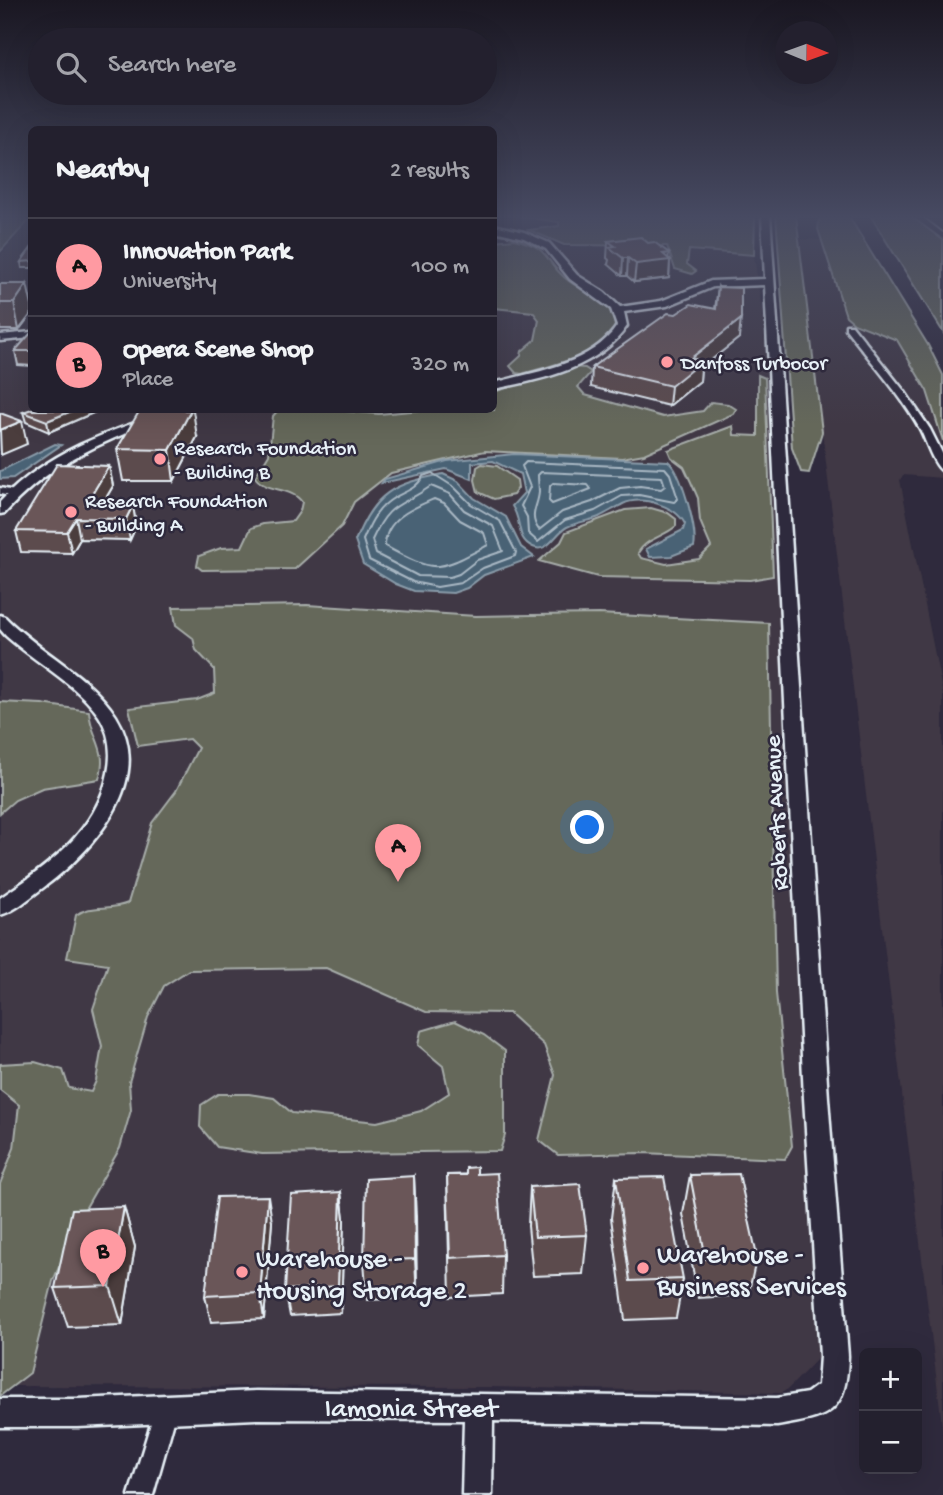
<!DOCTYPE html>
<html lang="en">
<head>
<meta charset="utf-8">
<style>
  :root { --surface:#23202e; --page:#2b2836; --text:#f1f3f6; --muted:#a3a3aa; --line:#403e4a; --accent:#ff9aa2 }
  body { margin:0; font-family:"Gochi Hand",sans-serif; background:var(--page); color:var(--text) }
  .controls { position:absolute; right:21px; bottom:21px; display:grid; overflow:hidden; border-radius:10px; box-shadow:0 7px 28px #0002 }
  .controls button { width:63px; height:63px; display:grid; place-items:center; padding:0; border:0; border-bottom:2px solid var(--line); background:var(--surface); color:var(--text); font:35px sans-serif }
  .compass { position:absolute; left:775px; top:21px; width:63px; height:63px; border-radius:50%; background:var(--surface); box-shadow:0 7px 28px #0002; rotate:91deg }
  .you { position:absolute; left:588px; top:828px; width:24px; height:24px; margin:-18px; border:5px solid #fff; border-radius:50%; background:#1a73e8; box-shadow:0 0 0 10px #1a73e833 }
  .badge { display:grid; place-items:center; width:46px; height:46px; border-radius:50%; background:var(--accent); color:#111; font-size:23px; font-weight:700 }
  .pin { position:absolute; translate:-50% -58px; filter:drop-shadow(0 2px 4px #0008) }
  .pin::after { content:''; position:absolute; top:37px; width:24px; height:21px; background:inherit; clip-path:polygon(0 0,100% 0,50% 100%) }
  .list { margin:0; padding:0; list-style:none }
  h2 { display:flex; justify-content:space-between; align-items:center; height:91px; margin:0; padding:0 28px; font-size:30px }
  h2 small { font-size:23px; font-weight:400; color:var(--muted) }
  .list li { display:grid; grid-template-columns:46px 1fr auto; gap:21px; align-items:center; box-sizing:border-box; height:98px; padding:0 28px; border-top:2px solid var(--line) }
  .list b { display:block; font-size:26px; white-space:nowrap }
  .list p { margin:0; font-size:23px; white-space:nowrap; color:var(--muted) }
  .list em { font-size:23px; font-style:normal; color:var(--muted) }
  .icon { flex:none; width:38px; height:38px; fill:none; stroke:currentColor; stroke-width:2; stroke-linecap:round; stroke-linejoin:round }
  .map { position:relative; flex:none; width:943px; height:1495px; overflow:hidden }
  .search { position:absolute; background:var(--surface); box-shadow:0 7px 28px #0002; left:28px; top:28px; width:469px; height:77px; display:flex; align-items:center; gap:18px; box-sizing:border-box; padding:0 24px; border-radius:38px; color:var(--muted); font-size:26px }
  .panel { position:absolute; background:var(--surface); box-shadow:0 7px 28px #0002; left:28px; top:126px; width:469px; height:287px; border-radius:10px }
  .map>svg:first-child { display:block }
  .built { fill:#413845 }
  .green { fill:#65685a; stroke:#a6aca9; stroke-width:2 }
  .water { fill:#4a6275; stroke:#899ba9; stroke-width:2 }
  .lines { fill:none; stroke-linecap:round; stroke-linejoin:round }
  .shore { stroke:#a9b8c4; stroke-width:2 }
  .stream { stroke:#899ba9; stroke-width:2 }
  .minor-casing { stroke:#e8f1f8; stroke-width:5 }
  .tertiary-casing { stroke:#e8f1f8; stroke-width:5 }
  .minor { fill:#2f2a3d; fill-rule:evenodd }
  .tertiary { fill:#2f2a3d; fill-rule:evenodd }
  .rail { stroke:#e8f1f8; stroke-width:2 }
  .wall { fill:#5c4b4d; stroke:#e8f1f8; stroke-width:2 }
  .shaded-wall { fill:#4b3d3e; stroke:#e8f1f8; stroke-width:2 }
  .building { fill:#6b5759; stroke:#e8f1f8; stroke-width:2 }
  .poi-dot { fill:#ff9aa2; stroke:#2f2a3d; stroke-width:2.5 }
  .labels { text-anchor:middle; stroke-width:5; stroke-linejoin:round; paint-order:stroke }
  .far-poi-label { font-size:21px; fill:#e8f1f8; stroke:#2f2a3d; text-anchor:start }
  .street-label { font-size:24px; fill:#e8f1f8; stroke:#2f2a3d }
  .near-poi-label { font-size:28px; fill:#e8f1f8; stroke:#2f2a3d; text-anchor:start }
  .near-street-label { font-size:28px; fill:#e8f1f8; stroke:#2f2a3d }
</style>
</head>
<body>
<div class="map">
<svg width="943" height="1495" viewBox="0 0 943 1495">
  <rect width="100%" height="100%" fill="#2f2a3d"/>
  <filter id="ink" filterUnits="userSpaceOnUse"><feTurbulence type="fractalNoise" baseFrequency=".0143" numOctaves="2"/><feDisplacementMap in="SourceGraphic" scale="14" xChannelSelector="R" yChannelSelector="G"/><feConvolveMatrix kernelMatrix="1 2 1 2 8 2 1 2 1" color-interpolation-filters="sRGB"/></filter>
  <g filter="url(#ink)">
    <!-- built -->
    <path class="built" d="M31,218l1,192h462v-186l52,15 17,8 94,-1 97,9 10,71 57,1029 -33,34 -7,4 -291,-6 -490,-1v-1130z
      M799,239l22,1 10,34 48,58 18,8 30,51 16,50v37l-40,-3 -3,5 43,215v738z"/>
    <!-- green -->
    <path class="green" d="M0,215l32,2 -32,35z
      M511,215h244l-1,40 -65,-5 -2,14 9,7 -4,3 -17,-5 -8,-23 -103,-1 -35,-15 30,-4v-4z
      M776,215h20l26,217 -13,41 -8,-1 -9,-24z
      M820,215h28l80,130 15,30v66l-16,-50 -30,-51 -43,-17 -8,-7 -28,-87z
      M870,215h39l34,25v92z
      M514,239c37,9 28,19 51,39 21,18 51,20 50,53 -24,27 -60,33 -93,43l-6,-1 -6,-7 11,-10 1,-5 13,-11 4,-20 -6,-8 -39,-4v-67z
      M572,367l13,1 6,4 -13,15 7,8 78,22 40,-6 8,-9 17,2 8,5 -3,5 -89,40 -22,4 -137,-7 -94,22 -37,29 -12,24 -47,43 -93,1 -5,-4 2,-10 22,-8 21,-1 9,-19 12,-4 30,-3 7,-10 2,-9c-12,-16 -36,-9 -47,-25l14,-23 4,-38 5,-6h55l46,4 43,-4h72v-18z
      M758,375l7,3 8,198 -23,4 -152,-3 -59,-16 22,-19 5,-10 59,-22 26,-2 17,5 8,6v7c-12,11 -30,12 -38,27l3,5 25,6 33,-5 12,-12 -11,-26 -2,-23 -7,-16 -7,-15 -13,-10 -3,-7 65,-24 1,9 24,1z
      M482,464l15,2 20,14 1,8 -5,7 -19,4 -16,-7 -3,-12 2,-13z
      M307,605l169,11 123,-2 170,9 7,370 16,153 -7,13 -143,-6 -84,2 -19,-15 16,-65 -11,-30 -35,-32 -83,-1 -100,-44 -137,2 -25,16 -16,31 -19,65 2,28 -11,38 -39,68 -28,65 -23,92 -30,23v-212l14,-36 5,-43 -19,-15v-26l35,-2 28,8 6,18 22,4 5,-11 6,-35 -9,-37 15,-45 -41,-6 9,-43c15,-11 34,-4 52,-12l24,-80 24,-32 22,-43 -9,-9 -51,7 -9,-38 68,-8 18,-7 -1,-24 -18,-19 -3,-12 -17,-13 -3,-18z
      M0,702l42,2 47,7c2,28 20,38 10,68l-57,9 -27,12 -15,13z
      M455,1021l29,14 21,16v84l-5,16 -238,3 -45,-7 -17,-20 1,-22 17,-11h31l25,4 18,15 85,9 44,-11 28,-18 -6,-27 -25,-21 3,-14z"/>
    <!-- water -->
    <path class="water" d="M55,444l6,1 -48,33 -13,1v-8z
      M514,454l154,7c13,9 30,70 26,86l-23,9 -21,1 -4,-8 37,-19 2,-6c-9,-18 -43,-29 -62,-20 -8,4 -16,9 -24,13 -10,4 -22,5 -32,10 -12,6 -19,27 -34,20 -18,-8 -10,-25 -21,-41l12,-13 -4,-19 -27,-13 -21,2v16l-26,-10 -64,14 3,-4 62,-18z
      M443,474l15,7 16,17 32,19 15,30 13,10 -50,18 -17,13 -14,5 -39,-2 -18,-7 -33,-20 -8,-23c20,-49 38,-57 88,-67z"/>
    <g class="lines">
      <!-- shore -->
      <path class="shore" d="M526,462l139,6 5,6 8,25 -4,3 -35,-7 -17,1 -27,15 -30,9 -27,22 -10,-9 -1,-16 -6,-11 9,-19 -8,-21z
        M541,472l121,5 3,9 -4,3 -21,-3 -20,2 -28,14 -30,10 -23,18c-11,-15 -1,-23 0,-38 0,-5 -1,-11 -1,-17z
        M432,473l22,14 17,17 29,17 16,31 -1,4 -32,12 -22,15 -24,4 -24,-5 -44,-22 -6,-20c6,-14 12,-28 25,-38 12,-10 28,-11 35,-26z
        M553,483l35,2 3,4 -39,15 -3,-3 1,-15z
        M431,486l19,8 14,16 29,16 10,25 -26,9 -18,14 -9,3 -32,-1 -42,-22 -4,-14c18,-40 28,-32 59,-54z
        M434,499l10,4 16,17 24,13 4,12c-51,27 -52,29 -103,1 0,-27 28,-38 49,-47z"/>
      <!-- stream -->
      <path class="stream" d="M939,215l4,3"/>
      <!-- minor casing -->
      <g class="minor-casing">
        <path id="minor" d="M846,325h6l53,67 25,37 13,26v16c-9,-4 -17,-31 -23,-42 -20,-36 -49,-67 -74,-100z
          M0,488l19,4 1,2 -5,3 -15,-3z
          M166,1399l8,3 3,8 -24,85h-24l26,-85 3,-8z"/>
      </g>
      <!-- tertiary casing -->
      <g class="tertiary-casing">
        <path id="tertiary" d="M762,215h8l58,883 20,258c-2,58 -18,61 -71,70l-284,-5 -1,74h-30l2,-75 -208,-1 -178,8h-78v-28h78l178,-8 521,7 30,-5 11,-8 2,-29 -16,-258 -39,-813 -52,2 -46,19 -43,6 3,14c-27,42 -87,54 -133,63v-6c42,-12 97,-18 123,-57l-6,-17 -41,-30 -24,-30 -22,-11 -30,-7v-6l30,7 25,11 28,32 27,17 16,15 41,-6 50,-20 54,-2z
          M32,332v6l-32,3v-6z
          M172,410h16c-14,11 -39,15 -56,21 -49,19 -91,42 -127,82l-5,1v-12c46,-50 109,-71 172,-92z
          M0,615l5,2c34,35 85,58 111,99 41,66 -26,138 -76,174 -12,9 -25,21 -40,25v-17c47,-31 97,-67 108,-125 4,-19 2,-40 -9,-57 -23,-33 -64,-54 -93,-80l-6,-7z"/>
      </g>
      <!-- minor -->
      <use href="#minor" class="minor"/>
      <!-- tertiary -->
      <use href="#tertiary" class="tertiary"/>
      <!-- rail -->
      <path class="rail" d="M921,215l22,17"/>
    </g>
    <!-- wall -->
    <path class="wall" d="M608,241l60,17 2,2 -1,18 -35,4 -7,-6h-5l-14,-12 1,-4 -2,-2z
      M32,247v21h-10l-1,-6z
      M0,284l32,22v7l-13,17h-19z
      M718,287l21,51 -38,30 -1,13 -31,25 -78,-19 1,-20 84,-53 39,-5z
      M32,334v32l-14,-1 -3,-14z
      M100,410l-51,22 -23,-10 -3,-10z
      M197,437l-23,44h-51l-6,-32z
      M109,466l4,20 -11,19h31l3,21 -6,14 -50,-1 -8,14 -51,-1 -5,-21z
      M477,1174l26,81 -1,39 -52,3 -3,-122z
      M690,1175l67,81 -9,39 -50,3 -15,-84z
      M414,1176l3,122 -50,2 -3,-39z
      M616,1178l67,101 -7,39 -51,2 -14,-102z
      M530,1187l57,48 -4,39 -50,2 -5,-50z
      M341,1192l3,27 -3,94 -51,3 -5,-26z
      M124,1207l11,40 -13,78 -54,2 -13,-39z
      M272,1222l-8,97 -53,3 -6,-26z"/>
    <!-- shaded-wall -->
    <path class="shaded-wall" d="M669,253l-1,7h2l-1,18 -35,4 2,-18 27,-10z
      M623,258h5l-1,18h-5z
      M27,284l5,22v7l-13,17 -5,-27z
      M741,319l-2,19 -38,30 -1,13 -31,25 2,-20 20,-28z
      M74,410h26l-51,22 -2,-11z
      M191,410h2l4,27 -23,44 -4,-31z
      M22,421l5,23 -26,11 -1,-25z
      M109,466l4,20 -19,32 -8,-14z
      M133,505l3,21 -6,14 -4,-21z
      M76,518l4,21 -8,14 -5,-21z
      M414,1176l2,40 1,82 -2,-39z
      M341,1192l3,27 -3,94 -3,-27z
      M268,1196l4,26 -8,97 -4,-26z
      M124,1207l11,40 -13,78 -12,-39z"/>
    <!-- building -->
    <path class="building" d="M641,237l7,6 6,-1 15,11 -6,1 7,6 -34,4 -8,-6h-5l-14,-11 6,-1 -7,-5z
      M32,247v14l-11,1z
      M0,284h27l-13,19h-14z
      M718,287l23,1v31l-50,39 11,3 -31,25 -79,-19 76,-54 8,1 15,-10 25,5z
      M30,334h2v17h-17z
      M32,409v1h42l-27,11 -24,-9z
      M140,410h51l-21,40 -53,-1z
      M0,413l22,8 -22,9z
      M57,464l52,2 -23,38 47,1 -7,14 -50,-1 -9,14 -51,-1z
      M477,1167v7l20,-1 6,82 -53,3 -3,-83h19v-7z
      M739,1174l18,82 -51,3 -16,-84z
      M414,1176l1,83 -51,2 2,-82z
      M664,1177l19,102 -53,2 -14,-103z
      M580,1184l7,51 -52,2 -5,-50z
      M341,1192l-3,94 -53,4 6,-95z
      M268,1196l-8,97 -55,3 12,-99z
      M124,1207l-14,79 -55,2 17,-79z"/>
  </g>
  <!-- sky -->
  <linearGradient id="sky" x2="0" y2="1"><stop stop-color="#1a1722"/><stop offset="0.51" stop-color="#474a62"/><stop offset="1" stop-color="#474a62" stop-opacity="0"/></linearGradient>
  <rect width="943" height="425" fill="url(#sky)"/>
  <!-- markers -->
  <g class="poi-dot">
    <circle cx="667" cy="362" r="7"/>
    <circle cx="160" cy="459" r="7"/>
    <circle cx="71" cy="512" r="7"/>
    <circle cx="643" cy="1268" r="7"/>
    <circle cx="242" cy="1272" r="7"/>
  </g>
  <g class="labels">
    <!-- far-poi labels -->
    <g class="far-poi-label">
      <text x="681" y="369">Danfoss Turbocor</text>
      <text x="174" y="454">Research Foundation<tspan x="174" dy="24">- Building B</tspan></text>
      <text x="85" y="507">Research Foundation<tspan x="85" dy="24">- Building A</tspan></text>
    </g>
    <!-- street labels -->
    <g class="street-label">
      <text transform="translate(775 813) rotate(-93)" y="8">Roberts Avenue</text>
    </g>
    <!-- near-poi labels -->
    <g class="near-poi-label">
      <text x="657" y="1262">Warehouse -<tspan x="657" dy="32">Business Services</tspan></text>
      <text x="256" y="1266">Warehouse -<tspan x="256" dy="32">Housing Storage 2</tspan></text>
    </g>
    <!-- near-street labels -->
    <g class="near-street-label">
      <text x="411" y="1416">Iamonia Street</text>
    </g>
  </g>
</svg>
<div class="controls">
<button>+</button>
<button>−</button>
</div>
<svg class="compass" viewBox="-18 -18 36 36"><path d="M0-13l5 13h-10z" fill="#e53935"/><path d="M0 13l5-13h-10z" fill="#a3a3aa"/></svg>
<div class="you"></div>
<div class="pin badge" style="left:398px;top:882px">A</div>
<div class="pin badge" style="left:103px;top:1287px">B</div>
<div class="search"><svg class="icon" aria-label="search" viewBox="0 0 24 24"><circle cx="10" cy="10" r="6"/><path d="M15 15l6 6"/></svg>Search here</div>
<section class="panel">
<h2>Nearby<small>2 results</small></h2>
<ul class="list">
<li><span class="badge">A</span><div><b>Innovation Park</b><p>University</p></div><em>100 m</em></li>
<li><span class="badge">B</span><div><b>Opera Scene Shop</b><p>Place</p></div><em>320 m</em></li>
</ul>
</section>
</div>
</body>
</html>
